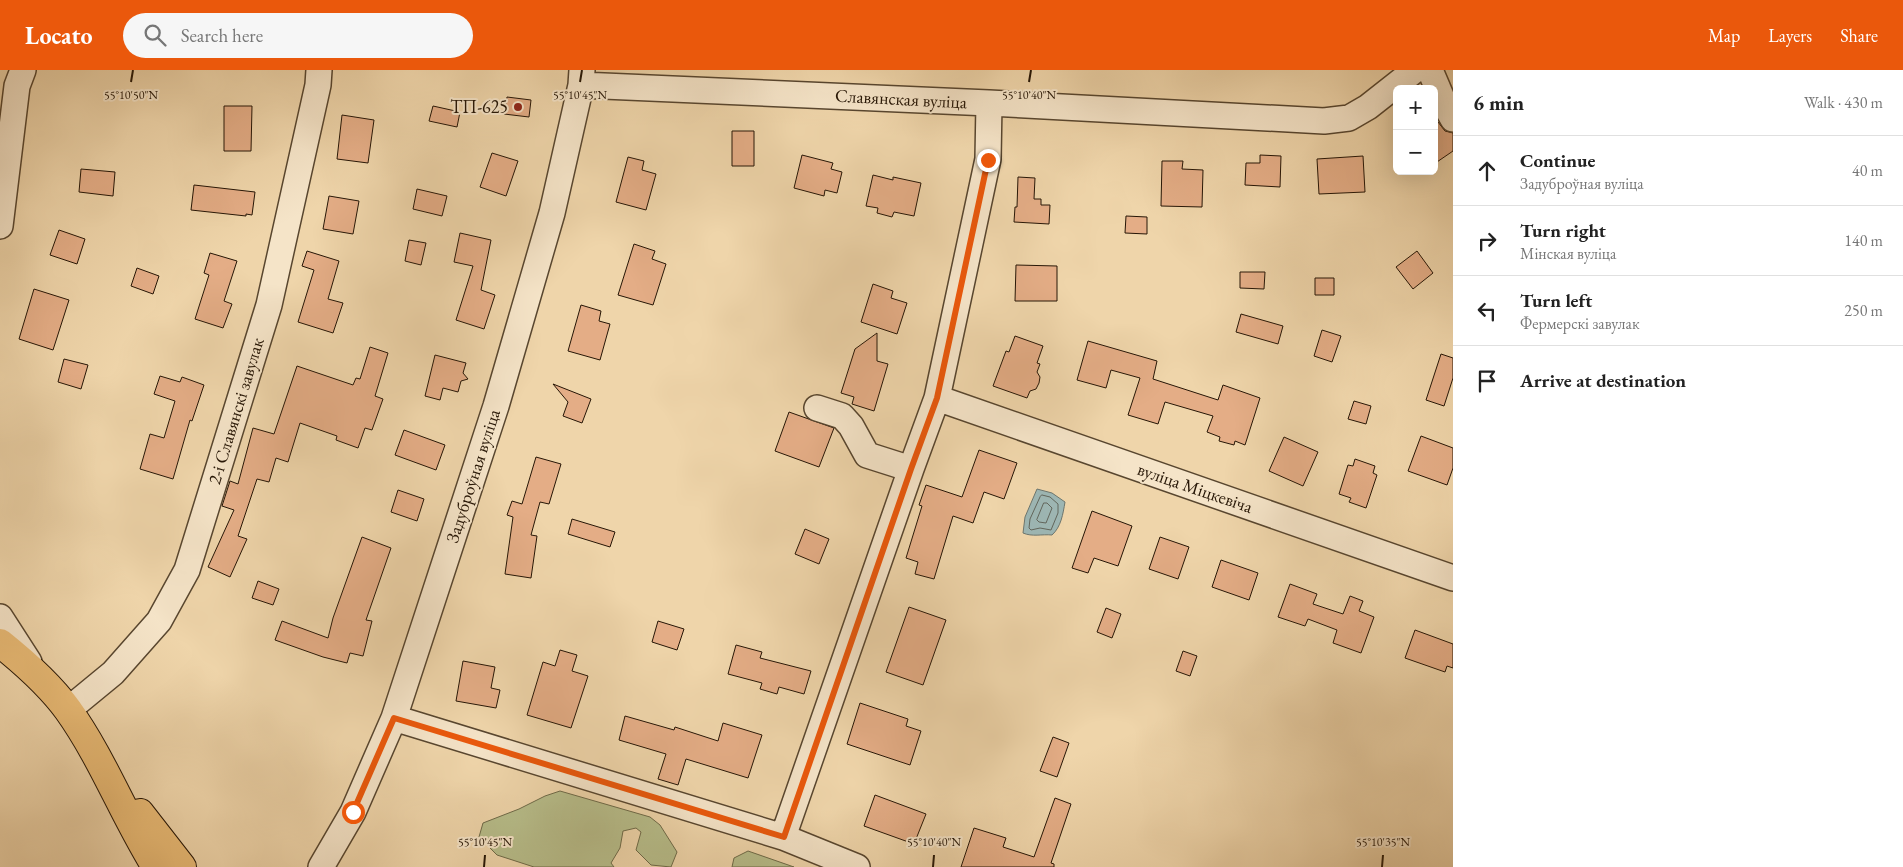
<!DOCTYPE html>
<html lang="en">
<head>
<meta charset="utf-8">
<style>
  :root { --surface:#fff; --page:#f6f6f6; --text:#222; --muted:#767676; --line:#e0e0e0; --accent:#ea580c }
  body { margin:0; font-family:"EB Garamond",serif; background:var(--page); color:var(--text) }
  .controls { position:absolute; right:15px; top:15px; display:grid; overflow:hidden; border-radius:8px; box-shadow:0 5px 20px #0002 }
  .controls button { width:45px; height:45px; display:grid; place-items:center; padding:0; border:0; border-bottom:1px solid var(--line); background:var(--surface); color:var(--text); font:25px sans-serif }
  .stop { position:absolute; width:15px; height:15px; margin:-11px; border:4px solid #ea580c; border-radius:50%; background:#fff }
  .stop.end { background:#ea580c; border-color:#fff; box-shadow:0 1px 5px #0008 }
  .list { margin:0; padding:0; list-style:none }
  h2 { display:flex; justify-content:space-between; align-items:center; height:65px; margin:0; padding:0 20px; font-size:21px }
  h2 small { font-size:16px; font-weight:400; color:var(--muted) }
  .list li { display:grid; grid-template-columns:32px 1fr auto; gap:15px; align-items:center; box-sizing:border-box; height:70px; padding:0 20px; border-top:1px solid var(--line) }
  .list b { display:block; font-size:19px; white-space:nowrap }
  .list p { margin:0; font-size:16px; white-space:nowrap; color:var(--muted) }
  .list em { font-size:16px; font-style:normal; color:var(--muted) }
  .icon { flex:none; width:28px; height:28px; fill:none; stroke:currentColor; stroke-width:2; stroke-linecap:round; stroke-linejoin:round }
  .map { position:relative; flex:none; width:1453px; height:797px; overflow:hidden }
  header { display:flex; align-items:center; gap:30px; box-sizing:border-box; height:70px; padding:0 25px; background:var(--accent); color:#fff }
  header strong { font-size:24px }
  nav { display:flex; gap:28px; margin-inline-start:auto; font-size:18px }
  .search { width:350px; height:45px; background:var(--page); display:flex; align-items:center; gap:12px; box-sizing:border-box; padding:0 18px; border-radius:28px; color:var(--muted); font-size:19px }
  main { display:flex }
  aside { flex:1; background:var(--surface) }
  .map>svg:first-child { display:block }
  .green { fill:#b7bd8a; stroke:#6e6a48 }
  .water { fill:#9db6b3; stroke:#6d766e }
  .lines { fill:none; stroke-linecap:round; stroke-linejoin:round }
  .shore { stroke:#62665c; stroke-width:1 }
  .building { fill:#e4ad86; stroke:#261606 }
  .minor-casing { stroke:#58462f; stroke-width:28 }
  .major-casing { stroke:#261606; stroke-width:30 }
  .minor { stroke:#f5e4c8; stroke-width:25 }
  .major { stroke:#e8ba75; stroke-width:28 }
  .route { stroke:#ea580c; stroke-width:6 }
  .ticks { fill:none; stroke:#261606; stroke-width:2 }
  .poi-dot { fill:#8f2418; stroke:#f5e4c8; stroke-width:2 }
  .labels { text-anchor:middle; stroke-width:4; stroke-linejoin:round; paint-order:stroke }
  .street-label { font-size:18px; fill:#261606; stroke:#f5e4c8 }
  .poi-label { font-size:18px; fill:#261606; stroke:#f5e4c8; text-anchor:end }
  .ticks-label { font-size:12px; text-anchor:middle; fill:#261606; stroke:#f5e4c8; stroke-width:4; stroke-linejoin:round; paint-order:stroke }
</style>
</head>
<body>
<header>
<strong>Locato</strong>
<div class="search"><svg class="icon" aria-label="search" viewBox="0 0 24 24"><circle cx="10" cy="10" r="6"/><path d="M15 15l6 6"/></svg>Search here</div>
<nav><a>Map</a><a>Layers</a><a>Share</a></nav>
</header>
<main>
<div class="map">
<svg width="1453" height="797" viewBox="0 0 1453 797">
  <rect width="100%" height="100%" fill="#efd5aa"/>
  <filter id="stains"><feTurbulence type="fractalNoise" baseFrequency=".004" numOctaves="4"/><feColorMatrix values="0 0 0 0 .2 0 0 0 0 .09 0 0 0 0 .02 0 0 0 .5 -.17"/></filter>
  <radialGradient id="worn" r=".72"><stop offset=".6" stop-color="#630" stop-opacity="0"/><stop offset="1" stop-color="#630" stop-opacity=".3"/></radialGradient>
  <!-- green -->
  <path class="green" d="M560,721l90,26 10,8 17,27 -6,15 -20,-2 -15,-15 5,-18 -5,-4 -13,3 -3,17 -9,15 3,4h-80l-37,-12 -18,-18 4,-14 36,-14 26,-13z
    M748,781l46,16h-62l2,-9z"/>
  <!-- water -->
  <path class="water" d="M1037,419l15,4 13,9c-2,12 -4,25 -13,33 -10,-1 -20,2 -29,-2l2,-16z"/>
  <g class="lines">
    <!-- shore -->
    <path class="shore" d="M1042,425l8,2 8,7v9l-7,17 -11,-2 -9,2 -2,-2 1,-9 10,-22z
      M1044,433h3l5,5 -6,15 -7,-1 -2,-2z"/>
  </g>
  <!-- building -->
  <path class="building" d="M507,27l24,3 -2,17 -25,-3z
    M224,36h28l-1,45h-27z
    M433,36l27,6 -3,15 -28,-6z
    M342,45l32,5 -6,43 -31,-4z
    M1438,52l7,9 8,2v18l-19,13v-40z
    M732,61h22v35h-22z
    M492,83l26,8 -12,35 -26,-9z
    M802,85l31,8 -2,6 11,3 -5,21 -12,-3 -1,6 -30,-8z
    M1260,85l21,1 -1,31 -35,-2 1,-22h14z
    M1363,86l2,36 -46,2 -2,-35z
    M628,87l16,4 -2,9 14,4 -10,36 -30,-8z
    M1162,91h21l-1,8 21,1 -1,37 -41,-1z
    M81,99l34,3 -2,24 -34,-4z
    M873,105l20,5v-3l28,6 -7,33 -20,-4 -2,5 -15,-4 1,-5 -12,-2z
    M1018,107l17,1 -1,21h7v6h9l-1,19 -35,-2 1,-15h2z
    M194,115l61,7 -3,23 -6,-1v2l-55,-6z
    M417,119l30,7 -5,20 -29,-7z
    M329,126l30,5 -6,33 -30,-5z
    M1126,146l21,1v17l-22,-1z
    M59,160l26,9 -8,25 -27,-9z
    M460,163l31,7 -10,50 14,5 -11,34 -28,-9 17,-54 -19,-4z
    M409,170l17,3 -5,22 -16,-4z
    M634,174l21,7 -3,8 14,5 -13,41 -35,-10z
    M307,181l32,10 -11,38 15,4 -10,30 -35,-11 16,-52 -12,-4z
    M1417,181l16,22 -20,16 -17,-22z
    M210,183l27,8 -13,40 8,3 -9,24 -28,-9 14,-44 -5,-2z
    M1016,195l41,1v35h-42z
    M137,198l22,8 -6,18 -22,-8z
    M1240,202h25l-1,17 -24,-1z
    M1315,208h19v17h-19z
    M873,214l20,7 -2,7 16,5 -10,31 -36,-12z
    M34,219l35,11 -16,50 -34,-11z
    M581,235l20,6 -2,10 11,3 -10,36 -32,-9z
    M1241,244l42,12 -5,18 -42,-12z
    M1322,260l19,6 -9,26 -18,-6z
    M877,263v28l11,3 -14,47 -22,-7 2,-7 -13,-4 14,-44z
    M1015,266l28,10 -6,17 3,1 -3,8 3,5 -1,6 -3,6 -6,2 -3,7 -34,-12 13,-35 3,1z
    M1088,271l69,20 -4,18 65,21 5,-15 37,13 -15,47 -10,-4 -1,4 -15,-4 1,-4 -13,-5 6,-16 -48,-14 -7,22 -30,-9 12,-37 -29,-8 -5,18 -29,-8z
    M370,277l18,6 -13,43 8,3 -11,31 -7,-2 -7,20 -22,-8 1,-4 -37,-13 -12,39 -12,-4 -7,24 -12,-3 -19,57 9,3 -17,38 -22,-10 26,-57 -12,-4 8,-25 8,3 15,-56 21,6 23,-68 56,19 3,-7 4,1z
    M1441,284l12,4v20l-9,28 -18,-6z
    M435,285l31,8 -3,10 5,6 -7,2 -3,11 -15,-4 -3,12 -15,-4z
    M64,289l24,6 -7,24 -23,-7z
    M160,306l20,6 2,-5 22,8 -12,36 -2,-1 -17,59 -33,-10 10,-35 14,4 11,-37 -21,-7z
    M553,314l38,15 -9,24 -19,-7 5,-14z
    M1354,331l17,5 -5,18 -18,-5z
    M789,342l45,16 -15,39 -44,-16z
    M404,360l41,15 -9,25 -41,-15z
    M1421,366l32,12v20l-6,17 -39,-14z
    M1284,367l34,15 -15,34 -34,-15z
    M979,380l38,13 -13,36 -20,-7 -11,31 -20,-7 -19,63 -19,-5 3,-12 -12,-4 16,-52 -3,-1 7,-20 36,12z
    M536,387l25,7 -12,40 -9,-2 -9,33 6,1 -6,42 -26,-4 8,-57 -6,-2 5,-14 10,3z
    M1355,389l20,7 -2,7 4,2 -11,33 -17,-6 2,-4 -12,-4 9,-29 5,1z
    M398,420l26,9 -7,22 -26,-9z
    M1092,441l40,15 -14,40 -24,-8 -6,15 -16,-5z
    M572,449l43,13 -5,15 -42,-13z
    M805,459l24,10 -10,25 -24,-10z
    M362,467l29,11 -25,72 6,1 -9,35 -13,-3 -3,10 -24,-6 -48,-17 7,-19 46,17 5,-20z
    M1160,467l29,10 -11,32 -29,-10z
    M1221,490l37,13 -9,27 -37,-13z
    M258,511l21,8 -6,16 -21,-7z
    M1290,514l27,10 -4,10 30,10 7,-18 13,5 -4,10 15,6 -13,36 -28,-10 4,-13 -29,-11 -3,7 -27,-9z
    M909,537l37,13 -23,65 -37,-13z
    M1106,538l15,6 -9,24 -15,-6z
    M658,551l26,8 -7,21 -25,-8z
    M1415,560l38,14v24l-6,-2 -2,6 -40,-14z
    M736,575l26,7 -2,6 51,13 -7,23 -25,-7 -2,7 -17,-5 2,-6 -34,-9z
    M560,580l17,5 -5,16 16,5 -17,52 -44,-13 16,-53 12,4z
    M1183,581l14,5 -7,20 -14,-5z
    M463,591l32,6 -4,21 9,2 -4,18 -40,-7z
    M860,633l48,16 -2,7 15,5 -11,34 -63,-21z
    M625,646l49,14 1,-3 43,14 5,-18 39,12 -14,43 -62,-19 -8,26 -20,-6 8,-25 -47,-14z
    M1053,667l16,6 -12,34 -17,-6z
    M875,725l51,19 -12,30 -50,-18z
    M1055,728l16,6 -20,59 3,1v3h-93l13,-39 32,10 -3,9 31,10z"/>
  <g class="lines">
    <!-- minor casing -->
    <g class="minor-casing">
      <path id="minor" d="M1430,0l14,33 9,16
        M581,15l408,18 335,18 25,-3 19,-11 47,-37
        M0,156l17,-140 6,-16
        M937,328l516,180
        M817,338l25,8 9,10 16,29 44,14
        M0,547l29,45
        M68,640l45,-37 46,-52 28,-51 82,-265 49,-220 1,-15
        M394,648l389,119 74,30
        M783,767l128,-368 26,-71 51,-239 1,-56
        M321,797l32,-55 41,-94 102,-312 56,-193 29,-128 1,-15"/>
    </g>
    <!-- major casing -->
    <g class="major-casing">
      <path id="major" d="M0,573c25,20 49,41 68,67 35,49 56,106 88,157
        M140,743l42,54"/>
    </g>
    <!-- minor -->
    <use href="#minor" class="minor"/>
    <!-- major -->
    <use href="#major" class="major"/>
  </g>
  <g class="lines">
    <!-- route -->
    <path class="route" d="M353,742l41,-94 390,119 127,-368 26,-71 51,-238"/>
  </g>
  <!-- ticks -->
  <path class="ticks" d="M131,12l2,-12M580,12l2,-12M1029,12l2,-12M484,797l1,-12M933,797l1,-12M1382,797l1,-12"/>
  <!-- markers -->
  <circle class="poi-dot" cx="518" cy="37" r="5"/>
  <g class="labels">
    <!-- street labels -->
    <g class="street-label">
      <text transform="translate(901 29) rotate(3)" y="6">Славянская вуліца</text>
      <text transform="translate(236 341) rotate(-73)" y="6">2-і Славянскі завулак</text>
      <text transform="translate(473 406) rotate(-72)" y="6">Задуброўная вуліца</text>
      <text transform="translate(1195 418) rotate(19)" y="6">вуліца Міцкевіча</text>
    </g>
    <!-- poi labels -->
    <g class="poi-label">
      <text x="508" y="43">ТП-625</text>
    </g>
  </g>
  <g class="ticks-label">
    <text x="131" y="29">55°10'50"N</text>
    <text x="580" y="29">55°10'45"N</text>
    <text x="1029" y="29">55°10'40"N</text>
    <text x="485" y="776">55°10'45"N</text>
    <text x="934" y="776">55°10'40"N</text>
    <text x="1383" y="776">55°10'35"N</text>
  </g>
  <rect width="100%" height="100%" filter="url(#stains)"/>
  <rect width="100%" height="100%" fill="url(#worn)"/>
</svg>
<div class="controls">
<button>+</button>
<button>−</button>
</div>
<div class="stop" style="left:353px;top:742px"></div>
<div class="stop end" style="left:988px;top:90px"></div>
</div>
<aside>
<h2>6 min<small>Walk · 430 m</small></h2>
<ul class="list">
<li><svg class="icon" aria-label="ahead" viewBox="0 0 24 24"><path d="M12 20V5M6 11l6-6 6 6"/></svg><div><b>Continue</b><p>Задуброўная вуліца</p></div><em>40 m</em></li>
<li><svg class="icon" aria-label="right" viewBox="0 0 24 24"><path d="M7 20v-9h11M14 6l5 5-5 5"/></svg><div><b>Turn right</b><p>Мінская вуліца</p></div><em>140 m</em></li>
<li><svg class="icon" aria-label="left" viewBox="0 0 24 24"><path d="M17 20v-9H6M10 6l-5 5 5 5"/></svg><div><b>Turn left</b><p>Фермерскі завулак</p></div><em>250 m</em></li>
<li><svg class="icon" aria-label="arrive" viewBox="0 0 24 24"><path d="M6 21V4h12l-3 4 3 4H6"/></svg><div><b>Arrive at destination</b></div></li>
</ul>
</aside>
</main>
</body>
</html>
